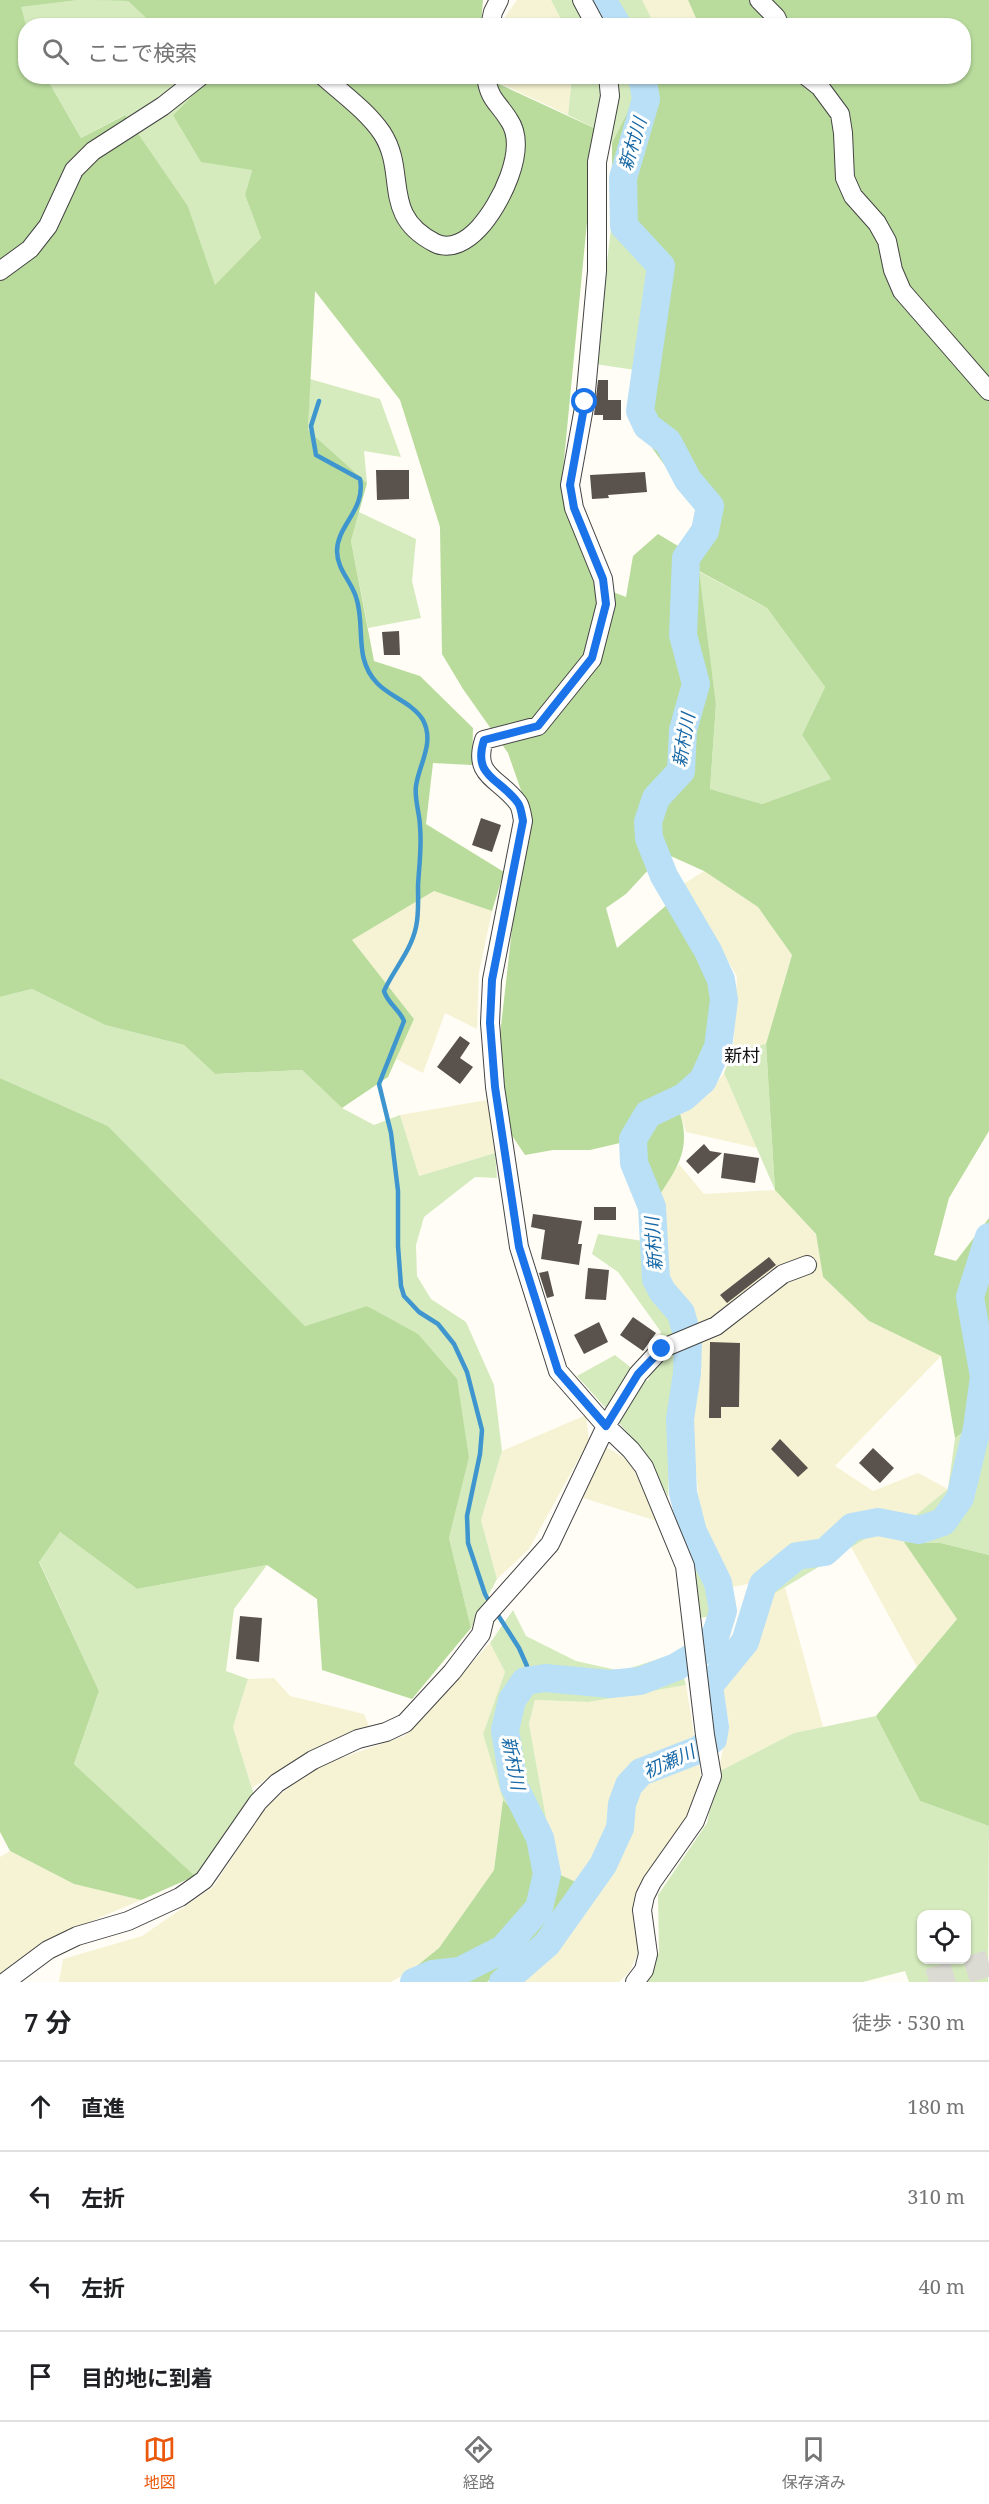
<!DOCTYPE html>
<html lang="ja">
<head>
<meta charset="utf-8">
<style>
  :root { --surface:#fff; --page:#f2f2f2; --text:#202124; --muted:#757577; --line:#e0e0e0; --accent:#ea580c }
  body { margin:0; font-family:"Noto Serif","Noto Sans JP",serif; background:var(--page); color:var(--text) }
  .controls { position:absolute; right:18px; bottom:18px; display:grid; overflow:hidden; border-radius:12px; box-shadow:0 2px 4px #0004 }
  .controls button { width:54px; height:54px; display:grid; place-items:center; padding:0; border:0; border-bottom:2px solid var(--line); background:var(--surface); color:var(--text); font:30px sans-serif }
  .stop { position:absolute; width:18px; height:18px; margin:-14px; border:4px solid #1a73e8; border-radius:50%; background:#fff }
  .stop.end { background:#1a73e8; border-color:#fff; box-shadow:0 2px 6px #0008 }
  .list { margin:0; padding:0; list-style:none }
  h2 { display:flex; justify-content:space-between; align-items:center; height:78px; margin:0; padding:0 24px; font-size:26px }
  h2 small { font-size:20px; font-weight:400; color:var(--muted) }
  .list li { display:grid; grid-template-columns:39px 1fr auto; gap:18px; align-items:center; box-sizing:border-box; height:90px; padding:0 24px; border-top:2px solid var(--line) }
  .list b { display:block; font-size:22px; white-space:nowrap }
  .list em { font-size:20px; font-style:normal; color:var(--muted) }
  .icon { flex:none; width:33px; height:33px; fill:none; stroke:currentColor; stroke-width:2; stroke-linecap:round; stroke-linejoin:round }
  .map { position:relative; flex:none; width:989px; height:1982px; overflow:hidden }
  .search { position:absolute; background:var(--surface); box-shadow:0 2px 4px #0004; left:18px; right:18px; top:18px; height:66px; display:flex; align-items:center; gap:15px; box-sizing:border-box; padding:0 21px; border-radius:24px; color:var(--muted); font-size:22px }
  .sheet { height:438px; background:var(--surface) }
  nav { display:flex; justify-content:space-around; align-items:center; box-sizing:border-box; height:84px; border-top:2px solid var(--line); background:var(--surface); font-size:16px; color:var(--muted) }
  nav a { display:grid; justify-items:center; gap:3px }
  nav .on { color:var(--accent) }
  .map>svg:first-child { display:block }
  .farmland { fill:#f6f3d4 }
  .green { fill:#d5ebbd; fill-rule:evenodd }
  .forest { fill:#b9dc9c; fill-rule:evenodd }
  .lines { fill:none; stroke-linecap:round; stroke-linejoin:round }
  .stream { stroke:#3f96cf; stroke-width:4.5 }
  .river { stroke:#b9e0f7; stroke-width:28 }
  .building { fill:#5a524d }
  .highway-tunnel { stroke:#dbdad3; stroke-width:26; stroke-dasharray:26 13; stroke-linecap:butt }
  .minor-casing { stroke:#444; stroke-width:20 }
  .minor { stroke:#fff; stroke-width:18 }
  .route { stroke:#1a73e8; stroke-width:8 }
  .labels { text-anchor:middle; stroke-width:6; stroke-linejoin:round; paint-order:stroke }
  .water-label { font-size:18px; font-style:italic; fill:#1768a6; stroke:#fff }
  .neighbourhood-label { font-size:18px; fill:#111; stroke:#fff }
</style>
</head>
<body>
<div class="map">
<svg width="989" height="1982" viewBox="0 0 989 1982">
  <rect width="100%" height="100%" fill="#fffdf5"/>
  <!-- farmland -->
  <path class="farmland" d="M517,0h34l13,25 -62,1 1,-6z
    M642,0h46l11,25h-44z
    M495,77h77l-4,38 -73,-34z
    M704,871l54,36 34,48 -26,89 -33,6 4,-74 -55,-91z
    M434,891l58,20 -13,61 -2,57 -32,-16 -22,60 -27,-14 18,-40 -62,-79z
    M724,1073l33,75 -71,-16 -6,-19 28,-18z
    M487,1100l8,53 -76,23 -19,-61z
    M679,1164l25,30 71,-4 41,44 7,43 46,44 72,35 -106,110 38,25 45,-18 30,16 -31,26 -69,2 -24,26 -33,1 -38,39 -20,4 -32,-61 -10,-111 11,-83 -35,-60 -8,-76z
    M586,1415l3,25 -60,109 -32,30 -16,-59 21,-69z
    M606,1447l24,14 27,60 -77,-24z
    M875,1533l29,9 53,77 -40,48 -66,-120z
    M785,1587l38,140 -29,6 -76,39 11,-49 -7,-37 29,-39 21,-52z
    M490,1643l15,29 -22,62 20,66 -9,70 -55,78 -26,21 -22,13h-332l4,-23 79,-23 71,-49 53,-81 47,-38 91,-32z
    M274,1678l16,18 74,18 5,12 -66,29 -51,33 -19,-61 15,-48z
    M686,1685l15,93 -12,39 -55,91 4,45 -8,18 -11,11h-101l29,-24 46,-68 -37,-17 -27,-149 6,-24 54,2z
    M10,1851l64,33 67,16 -94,40 -47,33v-116z"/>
  <!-- green -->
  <path class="green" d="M79,0l49,1 27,24h-129l-6,-18z
    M551,0h91l13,25h-91z
    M46,77h165l-38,38 79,55 -7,25 16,43 -46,48 -27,-80 -64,-91 -43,23z
    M572,77h73l-33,66 -16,-14 -28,-14z
    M612,220l39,52 -16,98 -40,-6z
    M310,379l70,20 21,58 -37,-6 3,32 -59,-53z
    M359,512l57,27 -4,42 9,37 -53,10 -17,-87z
    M698,571l69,37 58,79 -23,48 29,44 -69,25 -52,-15 6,-85z
    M32,989l73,36 79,20 31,29 87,-4 40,38 32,17 26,-10 19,61 76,-23 2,25 -22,-1 -51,40 -8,28 1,31 14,23 35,23 28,63 8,66 -21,69 16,59 -26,49 -22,-90 20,-80 -101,-152 -63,20 -197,-200 -108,-48v-81z
    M766,1044l9,146 -51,-117 9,-23z
    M598,1234l45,7 6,39 26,38 5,19 -8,64 -4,96 -25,-47 -66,-74 38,-21 33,26 13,-49 -43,-60 -26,-18z
    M989,1353v202l-48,-12 -37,-1 -29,-9 -103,62 -21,52 -29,39 -19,-3 33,-54 17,-46 38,-40 33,-1 24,-25 68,-2 32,-26 7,-51 31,-22 -8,-56z
    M60,1532l77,57 130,-24 -33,44 -8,62 22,8 -15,48 21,68 -59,81 -121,-112 25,-73 -60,-130z
    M684,1532l23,50 5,34 -13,2 -20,-83z
    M513,1610l13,26 50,25 45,10 56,-18 9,32 -97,17 -54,-2 -6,24 27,149 -15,-7 -13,-41 -25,-25 -20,-66 22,-62 -15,-29z
    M876,1716l44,85 69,25 -1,156h-79l-4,-11 -42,11h-215l11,-30 -1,-57 49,-72 11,-51 76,-39zM922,1914h44v46h-44z"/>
  <!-- forest -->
  <path class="forest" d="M0,0h483l-2,26h-326l-27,-25 -49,-1 -58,7 5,18v51l20,1 35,61 44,-23 63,91 27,79 46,-47 -16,-43 7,-25 -51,-8 -28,-47 38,-38h273l112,52 -35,362 34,94 31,12 7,-41 25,-22 25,15 15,-38 -56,-77 -13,-26 22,-136 -39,-52v-77l33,-66 319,-1v-50l-265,-1 -11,-25h301v1131l-40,67 -15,57 22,6 33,-43v135l-11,7 8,56 -31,22 -14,-82 -72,-35 -46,-44 -7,-43 -41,-44 -9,-146 26,-89 -34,-48 -54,-36 -40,-18 -38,41 -20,14 11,40 52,-45 30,34 23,52 -6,51 -24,39 -59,35 -13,29 -30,7h-37l-28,5 -14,-21 -12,-90 14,-124 18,-101 -23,-66 -45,-64 -21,-35 -2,-127 -40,-127 -85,-109 -7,139 59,53 -16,58 23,120 46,15 53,52 -1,37 -39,-2 -7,61 78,48 -12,39 -58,-20 -82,49 62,79 -26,58 -46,31 -40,-38 -87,4 -31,-29 -79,-20 -73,-36 -32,8zM699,571l68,37 58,79 -23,48 29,44 -69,25 -52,-15 6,-85z
    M0,1078l108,48 197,200 62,-20 51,28 39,45 12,79 -20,80 22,90 -59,71 -90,-29 -5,-71 -50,-34 -130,24 -77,-57 -21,30 60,129 -25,73 121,112 -54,24 -67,-16 -64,-33 -10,-19z
    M680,1113c11,36 -2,54 -21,83l-20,-38 14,-38z
    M904,1542l37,1 48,12v271l-69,-25 -44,-85 81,-97z
    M503,1800l25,25 13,41 37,17 -34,54 -57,45h-69l-5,-13 26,-21 55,-78z"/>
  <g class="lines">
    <!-- stream -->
    <path class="stream" d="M319,401l-8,25 5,29 44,24c6,31 -23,46 -23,72 0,18 14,30 19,46 10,29 -3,61 21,86 13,14 36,20 46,37 12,23 -4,44 -7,66 -2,13 4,28 4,41 2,19 -1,39 -2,59 0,13 1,28 -2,41 -5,24 -22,42 -32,64 4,13 15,18 20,30l-25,63 12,49 7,58v55l3,40 3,10 15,16 19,12 16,20 13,28 15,58 -2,24 -13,62 1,27 17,51 6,11
      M496,1612l23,36 8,18 -2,15"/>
    <!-- river -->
    <path class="river" d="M602,0l16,26
      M414,1982l19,-8 27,-3 43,-22 36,-41 8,-34 -7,-36 -26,-52 -9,-56 7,-30 13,-19 20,-3 65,6 30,-3 36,-14 25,-15 15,-18 7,-23 -5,-28 -25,-51 -10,-39 -3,-74 7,-46 1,-34 -7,-26 -19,-22 -6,-12 -4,-72 -18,-44 -1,-24 15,-25 36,-17 19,-17 15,-33 6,-47 -3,-20 -13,-29 -44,-75 -15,-38 -1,-16 8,-24 25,-27 2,-41 13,-46 -13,-49 3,-77 19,-27 5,-25 -22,-26 -20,-38 -21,-16 -7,-15 21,-145 -37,-40 -1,-48 23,-79 -4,-23
      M503,1982l44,-38 56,-79 17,-37 2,-24 7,-19 12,-13 57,-22 15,-11 2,-12 -6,-41 36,-44 18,-58 34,-28 28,-4 27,-25 26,-5 41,8 24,-8 17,-24 17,-70 7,-51 -14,-80 19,-60"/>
  </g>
  <!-- building -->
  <path class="building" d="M598,380h10v20h13v20h-18v-5h-9z
    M376,470h33v29l-32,1z
    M645,472l2,20 -39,3 1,3 -17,1 -2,-24z
    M399,631l1,24h-16l-2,-23z
    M481,818l20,7 -9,27 -20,-7z
    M460,1036l10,7 -10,15 13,9 -13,17 -23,-17z
    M704,1144l6,7 12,2 -24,21 -12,-13z
    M724,1153l35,5 -4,25 -34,-5z
    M594,1207h22v13h-22z
    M533,1214l49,7 -4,23h4l-3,21 -38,-6 4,-29 -14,-3z
    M769,1257l7,8 -49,38 -7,-8z
    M588,1268l21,2 -3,30 -21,-1z
    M548,1271l6,25 -7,2 -8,-25z
    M633,1317l23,16 -13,18 -23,-16z
    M599,1322l9,20 -24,12 -10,-19z
    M710,1342l30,1 -1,64h-18v11h-12z
    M780,1439l28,29 -10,9 -27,-28z
    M873,1448l21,20 -14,15 -21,-20z
    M240,1616l22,2 -3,44 -23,-3z"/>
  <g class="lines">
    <!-- highway-tunnel -->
    <path class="highway-tunnel" d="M929,1982l60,-19"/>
    <!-- minor casing -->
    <g class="minor-casing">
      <path id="minor" d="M582,0l14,26
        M759,0l17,17 4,9
        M490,26l3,-14 6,-12
        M323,76c20,18 44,35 59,57 26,40 -2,82 53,110 16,8 33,-3 44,-15 21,-23 50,-79 30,-108 -11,-18 -20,-20 -23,-44
        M608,76l2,20 -13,66v109l-12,131 -15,83 4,23 29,71 3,25 -14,55 -54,67 -54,14c-12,37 16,38 34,63 3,4 4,12 5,18l-31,159 -2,43 5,64 24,160 39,124 48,55 25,24 13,17 41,99 20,169 7,41 -17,45 -43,61 -7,14 -3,14 6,44 -4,16 -9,12
        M806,76l14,11 20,27 3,19 2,45 8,18 24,27 10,18 6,29 9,21 87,100
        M0,271l30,-22 18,-23 26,-56 19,-19 70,-45 38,-30
        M5,1982l43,-32 29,-14 51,-15 52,-24 24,-17 54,-78 19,-19 36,-23 45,-21 28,-7 19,-9 47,-51 29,-38 4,-17 65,-73 56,-118 32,-52 23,-25 55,-23 67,-52 24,-9"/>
    </g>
    <!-- minor -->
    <use href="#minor" class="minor"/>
  </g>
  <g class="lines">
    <!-- route -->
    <path class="route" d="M585,402l-15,83 4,23 29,71 3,25 -14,54 -54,68 -54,14c-12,37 16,38 34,63 3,4 4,13 5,18l-31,159 -2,43 5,64 24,160 39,124 48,55 32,-52 24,-25"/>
  </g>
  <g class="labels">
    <!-- water labels -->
    <g class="water-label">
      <text transform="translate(633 144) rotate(-73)" y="6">新村川</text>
      <text transform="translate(684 740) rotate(-80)" y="6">新村川</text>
      <text transform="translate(654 1244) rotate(-94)" y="6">新村川</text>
      <text transform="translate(669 1762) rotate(-24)" y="6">初瀬川</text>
      <text transform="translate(513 1763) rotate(79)" y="6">新村川</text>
    </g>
    <!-- neighbourhood labels -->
    <g class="neighbourhood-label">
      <text x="742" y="1062">新村</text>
    </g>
  </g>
</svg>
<div class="controls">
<button><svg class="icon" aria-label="locate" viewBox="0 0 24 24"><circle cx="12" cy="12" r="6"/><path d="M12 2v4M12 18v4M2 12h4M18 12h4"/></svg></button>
</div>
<div class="stop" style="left:585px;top:402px"></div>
<div class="stop end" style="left:662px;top:1349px"></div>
<div class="search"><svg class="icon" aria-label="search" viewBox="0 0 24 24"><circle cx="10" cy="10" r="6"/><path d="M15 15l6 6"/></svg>ここで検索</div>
</div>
<section class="sheet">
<h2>7 分<small>徒歩 · 530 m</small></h2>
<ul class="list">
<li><svg class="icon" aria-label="ahead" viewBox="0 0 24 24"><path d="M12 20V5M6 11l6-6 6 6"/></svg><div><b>直進</b></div><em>180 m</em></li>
<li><svg class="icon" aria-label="left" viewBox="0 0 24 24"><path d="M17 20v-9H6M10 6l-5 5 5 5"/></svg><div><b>左折</b></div><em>310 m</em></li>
<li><svg class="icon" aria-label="left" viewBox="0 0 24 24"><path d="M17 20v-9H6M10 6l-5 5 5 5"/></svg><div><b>左折</b></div><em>40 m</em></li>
<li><svg class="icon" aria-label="arrive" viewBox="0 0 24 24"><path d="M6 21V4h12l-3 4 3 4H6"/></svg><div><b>目的地に到着</b></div></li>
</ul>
</section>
<nav>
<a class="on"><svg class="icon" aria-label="map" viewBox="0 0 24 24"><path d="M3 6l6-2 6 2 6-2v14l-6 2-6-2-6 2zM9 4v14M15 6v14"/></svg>地図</a>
<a><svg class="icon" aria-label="directions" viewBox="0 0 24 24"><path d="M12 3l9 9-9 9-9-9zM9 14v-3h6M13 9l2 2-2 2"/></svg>経路</a>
<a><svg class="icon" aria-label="saved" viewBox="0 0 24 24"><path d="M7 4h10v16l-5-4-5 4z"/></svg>保存済み</a>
</nav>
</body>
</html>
